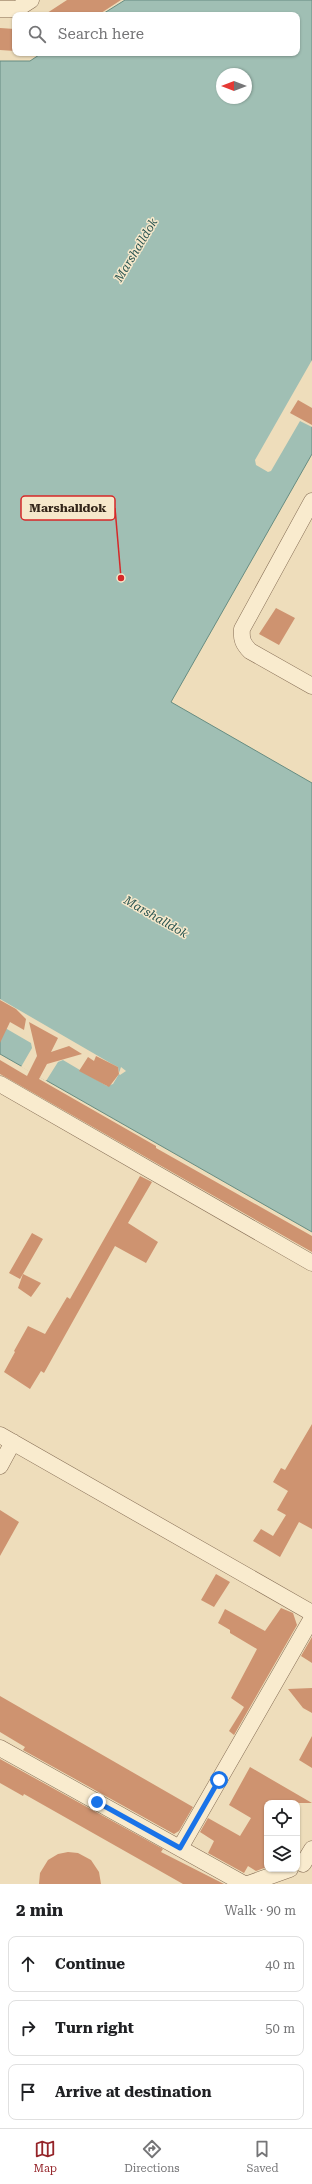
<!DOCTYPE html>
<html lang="en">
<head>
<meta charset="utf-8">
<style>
  :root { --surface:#fff; --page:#f2f2f2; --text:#202124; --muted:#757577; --line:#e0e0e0; --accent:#952429 }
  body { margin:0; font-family:"Roboto Serif",serif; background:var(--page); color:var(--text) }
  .controls { position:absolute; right:12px; bottom:12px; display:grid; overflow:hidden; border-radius:8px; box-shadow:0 1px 3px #0004 }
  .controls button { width:36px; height:36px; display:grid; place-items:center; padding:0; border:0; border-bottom:1px solid var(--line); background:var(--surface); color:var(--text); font:20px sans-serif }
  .compass { position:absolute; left:216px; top:68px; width:36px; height:36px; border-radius:50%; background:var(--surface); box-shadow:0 1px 3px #0004; rotate:270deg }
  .stop { position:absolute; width:12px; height:12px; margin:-9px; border:3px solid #1a73e8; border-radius:50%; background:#fff }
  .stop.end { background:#1a73e8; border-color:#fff; box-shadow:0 1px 4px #0008 }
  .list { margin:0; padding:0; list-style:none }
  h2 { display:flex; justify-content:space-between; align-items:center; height:52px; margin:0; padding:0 16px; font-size:17px }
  h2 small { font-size:13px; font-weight:400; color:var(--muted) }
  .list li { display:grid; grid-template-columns:26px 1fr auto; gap:12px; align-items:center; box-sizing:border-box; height:56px; margin:0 8px 8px; padding:0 8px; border:1px solid var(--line); border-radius:8px }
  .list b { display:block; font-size:15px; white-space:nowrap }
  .list em { font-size:13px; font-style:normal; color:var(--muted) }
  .icon { flex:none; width:22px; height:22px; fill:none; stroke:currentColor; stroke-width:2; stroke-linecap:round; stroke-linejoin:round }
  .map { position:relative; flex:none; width:312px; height:1884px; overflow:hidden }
  .search { position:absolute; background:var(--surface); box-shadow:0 1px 3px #0004; left:12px; right:12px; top:12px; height:44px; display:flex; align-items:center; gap:10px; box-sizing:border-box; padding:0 14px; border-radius:8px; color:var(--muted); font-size:15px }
  .sheet { height:244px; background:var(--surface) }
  nav { display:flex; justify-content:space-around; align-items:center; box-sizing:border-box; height:56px; border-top:1px solid var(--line); background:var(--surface); font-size:11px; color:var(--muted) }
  nav a { display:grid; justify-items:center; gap:2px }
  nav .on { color:var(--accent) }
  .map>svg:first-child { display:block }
  .water { fill:#a0bfb4; stroke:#678c81; fill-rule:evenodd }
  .pier { fill:#edb }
  .building { fill:#ce9370 }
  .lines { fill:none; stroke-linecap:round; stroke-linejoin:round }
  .minor-casing { stroke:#856d55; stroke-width:17 }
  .minor { stroke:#f9ebce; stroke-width:16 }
  .route { stroke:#1a73e8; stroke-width:5 }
  .labels { text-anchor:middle; stroke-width:3; stroke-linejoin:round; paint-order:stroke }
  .water-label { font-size:12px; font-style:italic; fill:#295450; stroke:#f6e8cb }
  .leader { fill:none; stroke:#d62828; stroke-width:1.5 }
  .callout-dot { fill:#d62828; stroke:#f6e8cb; stroke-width:1.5 }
  .callout { fill:#f6e8cb; stroke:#d62828; stroke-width:1.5 }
  .callout-label { font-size:12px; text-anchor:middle; font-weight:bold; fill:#34261a }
</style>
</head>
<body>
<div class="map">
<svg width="312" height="1884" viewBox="0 0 312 1884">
  <rect width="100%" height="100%" fill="#edb"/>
  <!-- water -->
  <path class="water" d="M125,0h187v454l-141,248 141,81v449l-312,-178v-993h30l12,-8h255v-38h-196zM222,74h24v24h-24z"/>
  <!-- pier -->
  <path class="pier" d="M312,360v67l-12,-6 -29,50 -3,1 -12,-7 -1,-5z
    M0,999l112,65 6,3 1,6 2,-6 5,4 -6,4 -1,-1 -6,10 -6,2 -44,-26 -5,2 -12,19 -25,-14 11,-19 -1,-5 -31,-18z"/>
  <!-- building -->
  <path class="building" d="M67,0h54l-23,15h-54z
    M0,28l15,1v22l-15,-1z
    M298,400l14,8v17l-22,-12z
    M276,608l19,10 -16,27 -20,-11z
    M0,1000l16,9 10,10 -2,11 -14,-8 -10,21z
    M29,1022l29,16 -7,14 18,-6 13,8 -35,10 -8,15 117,67v2l156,88v16l-312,-178v-14l27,16 10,-20z
    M96,1056l22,11 1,7 -10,13 -30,-16 9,-14 6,4z
    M140,1176l12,6 -24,41 30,19 -12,21 -31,-17 -71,127 -3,-2 -11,18 -26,-17 11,-20 -1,-1 14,-25 17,8 22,-37 3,2z
    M32,1233l11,6 -23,40 -11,-6z
    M23,1274l18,9 -10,14 -13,-9z
    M312,1424v105l-13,-7 -19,35 -27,-16 8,-12 12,7 13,-21 -9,-5 11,-19 -15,-9 8,-14 4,2z
    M0,1510l19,12 -19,34z
    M216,1574l14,8 -16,25 -13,-7z
    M281,1608l12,5 4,12 -63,110 -5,-4 15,-24 -13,-9 26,-49 -27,-16v-3l-12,-7 7,-14 40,22z
    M312,1637v26l-11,-7z
    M312,1688v25l-9,-5 -15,-19z
    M0,1696l193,111 -14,24 -5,3 -151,-84 2,-3 -25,-15z
    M312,1736v32l-13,-8z
    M0,1759l163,90 -2,3 63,32h-41l-159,-90 -1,2 -23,-13z
    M250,1767l62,36h-45v64l-11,4 -8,-5 -4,7 -36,-20 6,-12 -14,-9 8,-14 32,18 11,-18 -22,-13z
    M68,1852l10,1 13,7 8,12 2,12h-62l1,-11 8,-13 10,-6z"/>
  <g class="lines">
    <!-- minor casing -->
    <g class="minor-casing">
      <path id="minor" d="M0,9h17l14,-9
        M312,501l-70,128c-1,10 1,15 8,22l62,35
        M0,1084l312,179
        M0,1435l312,178
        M0,1466l13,-24
        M0,1748l244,136
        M180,1848l132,-230
        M303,1864l9,-15
        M248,1884l42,-15"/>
    </g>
    <!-- minor -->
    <use href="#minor" class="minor"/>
  </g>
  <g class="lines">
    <!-- route -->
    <path class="route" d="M97,1802l83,46 39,-68"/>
  </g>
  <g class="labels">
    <!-- water labels -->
    <g class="water-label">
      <text transform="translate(136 250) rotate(-59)" y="4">Marshalldok</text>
      <text transform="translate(156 917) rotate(30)" y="4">Marshalldok</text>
    </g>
  </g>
  <!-- callouts -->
  <path class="leader" d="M121 578L115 508"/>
  <circle class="callout-dot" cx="121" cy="578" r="4"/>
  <rect class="callout" x="21" y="496" width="94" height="24" rx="4"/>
  <g class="callout-label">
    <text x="68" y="512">Marshalldok</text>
  </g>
</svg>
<div class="controls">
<button><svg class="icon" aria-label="locate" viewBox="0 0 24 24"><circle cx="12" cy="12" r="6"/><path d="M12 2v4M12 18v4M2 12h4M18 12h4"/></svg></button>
<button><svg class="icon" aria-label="layers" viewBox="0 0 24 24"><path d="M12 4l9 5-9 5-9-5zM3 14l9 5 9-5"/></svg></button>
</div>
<svg class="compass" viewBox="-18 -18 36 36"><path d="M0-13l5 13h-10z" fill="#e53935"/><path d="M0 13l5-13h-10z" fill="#757577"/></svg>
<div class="stop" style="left:219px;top:1780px"></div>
<div class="stop end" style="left:97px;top:1802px"></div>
<div class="search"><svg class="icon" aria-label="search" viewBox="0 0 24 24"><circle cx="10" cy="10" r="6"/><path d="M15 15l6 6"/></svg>Search here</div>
</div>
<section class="sheet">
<h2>2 min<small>Walk · 90 m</small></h2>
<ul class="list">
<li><svg class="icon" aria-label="ahead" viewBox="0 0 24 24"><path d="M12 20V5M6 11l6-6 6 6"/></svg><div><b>Continue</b></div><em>40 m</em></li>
<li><svg class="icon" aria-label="right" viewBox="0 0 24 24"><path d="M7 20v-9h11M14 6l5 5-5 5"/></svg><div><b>Turn right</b></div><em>50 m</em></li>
<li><svg class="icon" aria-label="arrive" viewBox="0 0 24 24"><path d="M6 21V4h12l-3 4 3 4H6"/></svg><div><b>Arrive at destination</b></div></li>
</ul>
</section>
<nav>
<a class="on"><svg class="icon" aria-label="map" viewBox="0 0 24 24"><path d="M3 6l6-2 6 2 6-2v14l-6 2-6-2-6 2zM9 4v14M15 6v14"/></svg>Map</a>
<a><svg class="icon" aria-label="directions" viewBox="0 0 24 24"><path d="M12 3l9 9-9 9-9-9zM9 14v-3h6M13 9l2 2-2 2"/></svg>Directions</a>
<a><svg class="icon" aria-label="saved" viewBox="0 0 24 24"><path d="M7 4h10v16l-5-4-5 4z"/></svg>Saved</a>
</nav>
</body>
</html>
